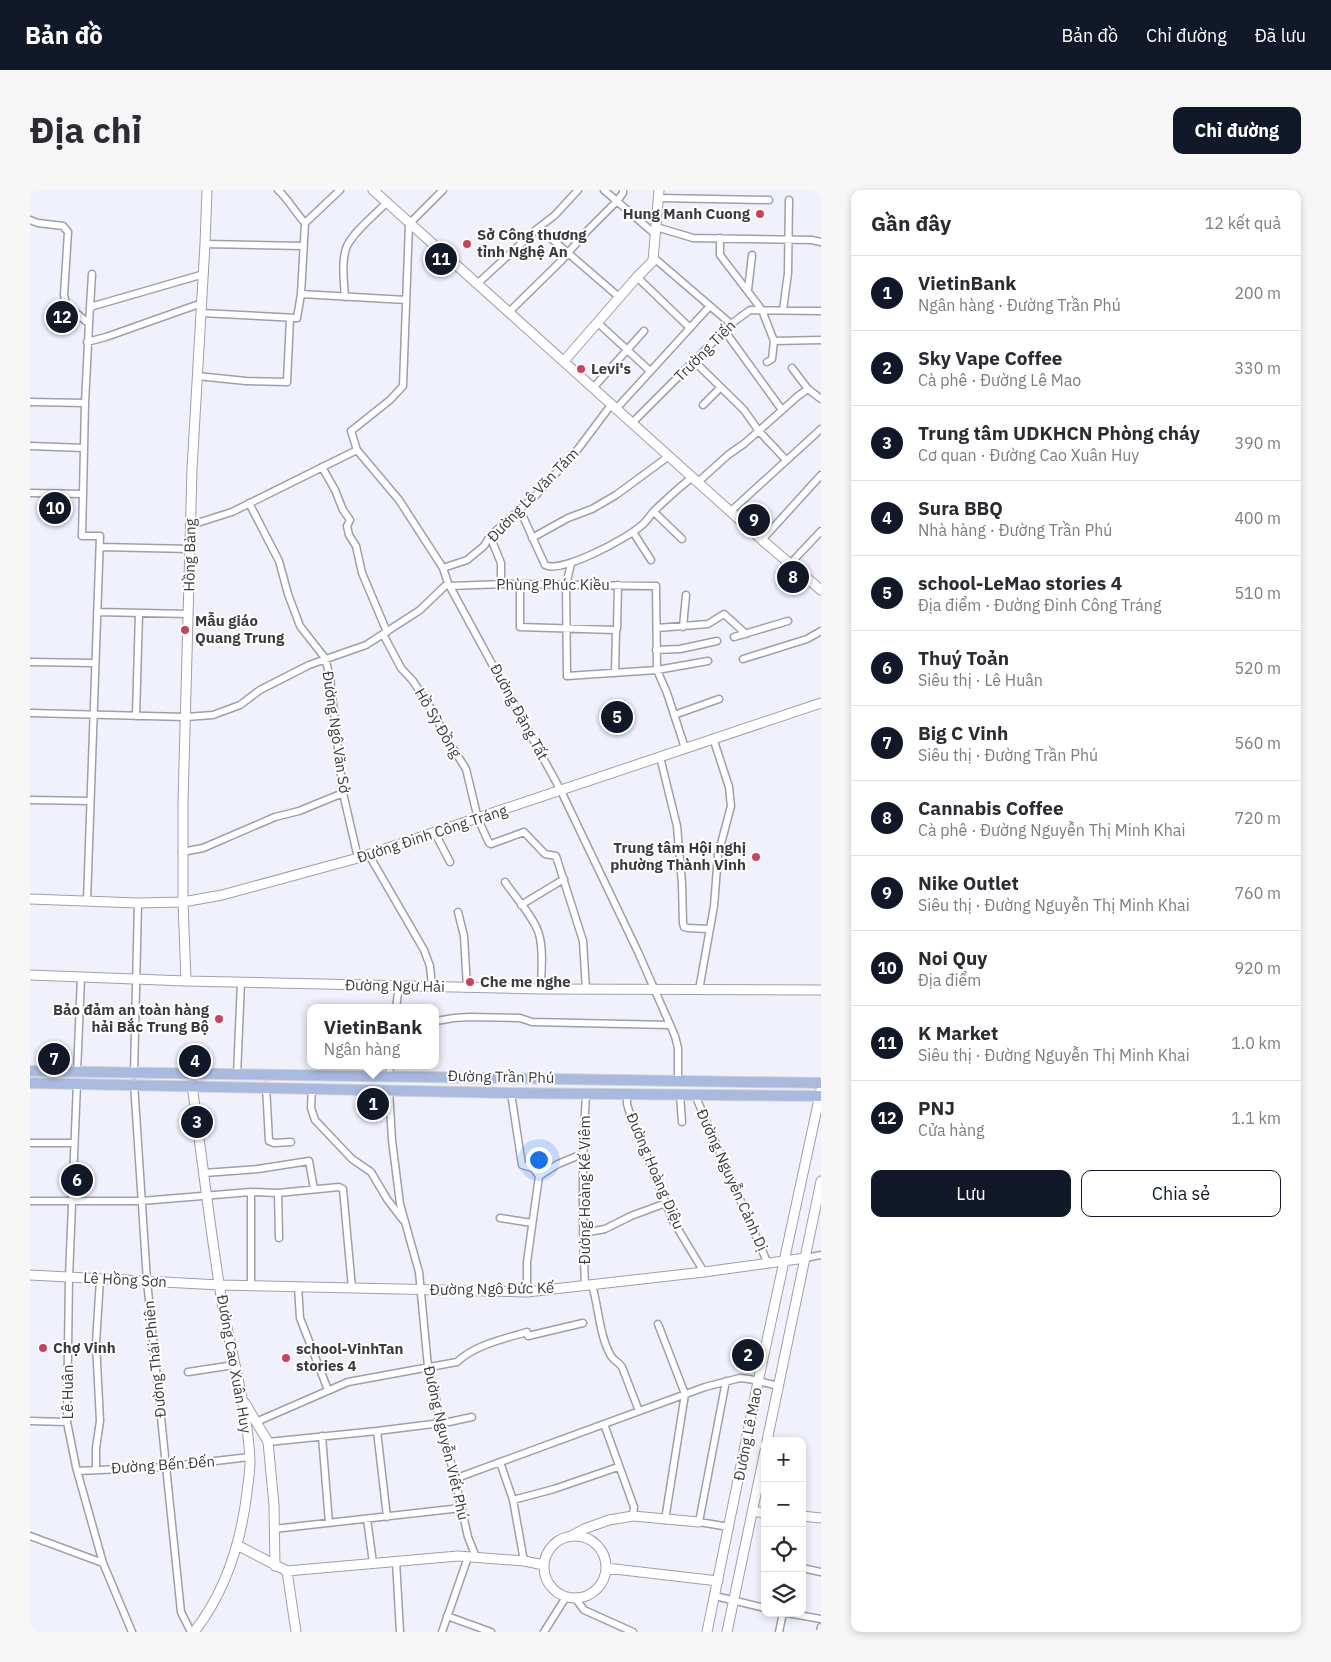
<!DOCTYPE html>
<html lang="vi">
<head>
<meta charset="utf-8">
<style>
  :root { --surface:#fff; --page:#f7f7f7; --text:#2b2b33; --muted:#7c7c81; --line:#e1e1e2; --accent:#111827 }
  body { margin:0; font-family:"IBM Plex Sans",sans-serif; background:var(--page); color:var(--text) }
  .controls { position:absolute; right:15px; bottom:15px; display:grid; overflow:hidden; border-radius:10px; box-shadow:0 2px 8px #0003 }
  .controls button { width:45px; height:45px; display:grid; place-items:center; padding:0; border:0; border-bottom:1px solid var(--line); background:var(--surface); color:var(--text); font:25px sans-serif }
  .you { position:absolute; left:508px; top:969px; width:18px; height:18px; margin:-12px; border:4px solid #fff; border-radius:50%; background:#1a73e8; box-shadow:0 0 0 8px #1a73e833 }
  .badge { display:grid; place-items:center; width:32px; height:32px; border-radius:50%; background:var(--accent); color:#fff; font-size:16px; font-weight:700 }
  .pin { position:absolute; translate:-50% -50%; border:2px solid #fff; box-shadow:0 1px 5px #0006 }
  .popup { position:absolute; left:277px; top:814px; width:132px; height:65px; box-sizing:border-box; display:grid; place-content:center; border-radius:10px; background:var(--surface); filter:drop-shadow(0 1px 4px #0005); font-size:16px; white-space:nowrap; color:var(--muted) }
  .popup b { font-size:19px; color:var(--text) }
  .popup::after { content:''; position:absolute; left:50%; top:100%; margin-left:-10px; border:10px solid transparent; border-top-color:var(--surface) }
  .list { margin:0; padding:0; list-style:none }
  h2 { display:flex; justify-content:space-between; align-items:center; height:65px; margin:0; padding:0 20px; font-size:21px }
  h2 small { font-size:16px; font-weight:400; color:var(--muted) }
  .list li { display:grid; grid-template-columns:32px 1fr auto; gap:15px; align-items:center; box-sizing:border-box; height:75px; padding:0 20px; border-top:1px solid var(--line) }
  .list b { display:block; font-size:19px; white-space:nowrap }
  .list p { margin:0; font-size:16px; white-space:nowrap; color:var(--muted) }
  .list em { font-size:16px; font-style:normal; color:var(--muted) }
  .actions { display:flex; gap:10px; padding:15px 20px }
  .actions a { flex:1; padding:11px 0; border:1px solid var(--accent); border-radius:10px; text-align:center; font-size:18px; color:var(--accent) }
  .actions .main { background:var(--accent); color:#fff }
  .icon { flex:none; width:28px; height:28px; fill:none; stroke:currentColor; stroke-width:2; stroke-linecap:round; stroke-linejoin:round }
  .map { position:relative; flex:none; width:791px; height:1442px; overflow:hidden; border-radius:10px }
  header { display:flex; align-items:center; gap:30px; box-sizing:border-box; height:70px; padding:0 25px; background:var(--accent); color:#fff }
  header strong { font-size:24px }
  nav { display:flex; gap:28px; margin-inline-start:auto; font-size:18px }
  .intro { display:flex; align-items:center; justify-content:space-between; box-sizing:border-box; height:120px; padding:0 30px }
  h1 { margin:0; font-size:35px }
  .button { padding:12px 22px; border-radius:10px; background:var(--accent); color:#fff; font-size:18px; font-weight:700 }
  main { display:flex; gap:30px; padding:0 30px }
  aside { flex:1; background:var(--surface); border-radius:10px; box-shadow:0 2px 8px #0003 }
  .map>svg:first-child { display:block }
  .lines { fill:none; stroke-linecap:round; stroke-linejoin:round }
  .street-casing { stroke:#9e9fae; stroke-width:9 }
  .secondary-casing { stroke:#9e9fae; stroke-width:11 }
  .primary-casing { stroke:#d4d4d5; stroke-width:12 }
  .street { stroke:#fff; stroke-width:6 }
  .secondary { stroke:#fff; stroke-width:9 }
  .primary { stroke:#a9b9e0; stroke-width:10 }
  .poi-dot { fill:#d14155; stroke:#fff; stroke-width:2 }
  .labels { text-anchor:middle; stroke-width:4; stroke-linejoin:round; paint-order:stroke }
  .poi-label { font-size:15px; font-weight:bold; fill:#3a3a40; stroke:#fff; text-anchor:start }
  .street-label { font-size:15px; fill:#3a3a40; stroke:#fff }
</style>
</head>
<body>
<header>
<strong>Bản đồ</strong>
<nav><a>Bản đồ</a><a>Chỉ đường</a><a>Đã lưu</a></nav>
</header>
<div class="intro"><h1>Địa chỉ</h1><a class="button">Chỉ đường</a></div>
<main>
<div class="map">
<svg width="791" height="1442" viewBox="0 0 791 1442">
  <rect width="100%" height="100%" fill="#f1f1fe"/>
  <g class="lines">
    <!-- street casing -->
    <g class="street-casing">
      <path id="street" d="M248,0c10,9 17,22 27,33
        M574,0l51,44
        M629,8l110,2
        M0,30l8,3 25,3 5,6 -4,63 2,9 23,20 -4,79 -55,-1
        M626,37l37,11 119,2 9,2
        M509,38l80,69
        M690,48v17l42,55 12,31 -2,18 -5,3
        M175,54l98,2
        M623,67l78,67
        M607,87l53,51
        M447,94l60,-55 18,-14 23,-25
        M718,100l4,-35
        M271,104l105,6
        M315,107c-1,-15 -4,-37 2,-51 8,-16 27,-30 39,-43
        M60,117l114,-33
        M753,120l5,-37 1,-73
        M479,122l52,-51 26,-30 30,-30 6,-8v-3
        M171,123l96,5 4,-24 4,-71 35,-33
        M567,132l53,49
        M59,134l3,-50
        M694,140l58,80
        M744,151l47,-1
        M57,152l19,-5 96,-34
        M664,171l50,49 14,20 28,30
        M762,178l16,21
        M167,186l49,5 41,1 3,-64
        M563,198l51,-57
        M673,215l17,-17
        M586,219l94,-103
        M602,233l99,-99 19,-14 71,1
        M0,256l54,2
        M327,260l42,50 44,68 5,15 113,208 77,161 37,84 3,12v33
        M292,277l13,23 8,20 7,10 -3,6 2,9 7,11 6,27 25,59
        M668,292l30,-27 17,-12 53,-47 10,-7 13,10
        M0,303l53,1 2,-91
        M53,304l-1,42h18l-13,365
        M219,313l30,58 9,33 12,32 25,32 5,19 13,116 15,65
        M490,320l25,55c16,9 83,-27 97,-40 5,-4 8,-10 13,-15 12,-11 24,-23 38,-33
        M701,321l90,-82
        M624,322l28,27
        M161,335l41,-13 125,-62 -6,-19 39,-31 13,-14 6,-162 34,-34
        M603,342l18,28
        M460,346l11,27v21
        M502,348l36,-20 24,-9 24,-14 53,-39
        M732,350l59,-65
        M70,357l91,2
        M541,374l-5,21 1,91 90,-6 51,-9
        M760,374l31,-33
        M413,378l24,-8 17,-14 6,-10 46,-41 42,-46 33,-44
        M490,395v42l95,3 2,-1 1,-44
        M420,396l54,-2 152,2 1,84 10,23 18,55
        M67,422l92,2
        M653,437l3,-32
        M627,438l51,-4 16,-10 22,20
        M353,444l18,34 12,13 24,37 5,13 24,38 12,50 11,24 2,1 33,-12 21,22 11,2 27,85 3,49
        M704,447l54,-16
        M626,460l24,-1 37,-8
        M713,469l64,-20 14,-8
        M0,472l65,1
        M585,483l1,-43
        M0,523l156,4 27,-2 27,-10 20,-15 49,-25 57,-20 54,-35 28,-27
        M644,525l45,-16
        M106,526l3,-103
        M630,567l17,69 5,58 1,39 1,4 4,1 21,1
        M0,610l60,1
        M405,643l15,29
        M152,662l21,-4 72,-31 24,-6 44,-18
        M339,665l55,95 6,16 2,21
        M475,692c10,15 29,35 34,52 5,18 2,38 2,55
        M491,715l43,-26
        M428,722l6,24 3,52
        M669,800l15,-84 4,-51 13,-49 -2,-19 -16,-49
        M366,818l3,-22
        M406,831l18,-3 15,-1 51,1 12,4 138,3
        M47,883l4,-96
        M104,884l4,-171
        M207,885l4,-93
        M359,887l1,-12
        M47,893l-8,194 -2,145 9,45 27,96 29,69
        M104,893l13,198 34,331 10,20
        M236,896l3,55 5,2 17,-1
        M282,898l-1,20 4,12 37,39 19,13 16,27 16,21
        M359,900l3,50 8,64 19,68 9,95 7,24 4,32 14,47 15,67 8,20
        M481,903l11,72 11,3 6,8 -12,86v30
        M597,904v10l3,10 43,107 31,51
        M650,905l2,27
        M665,905l73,169
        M0,953h44
        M174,983l54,-4 51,-8 5,28
        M509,986l19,-12 24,-10
        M248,1003l1,45
        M0,1011h111l110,-9
        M470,1028l32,5
        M553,1043l22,-4 26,-13 35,-13
        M775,1068l16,-3
        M555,1095c-3,-64 -3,-127 1,-191
        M562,1095c7,23 7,50 19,71 3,5 8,6 11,11l17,44
        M221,1096v-94l27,1 61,-6 4,2 9,99
        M268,1096l2,32 28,72
        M628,1134l27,70 -20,126
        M158,1182l46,-7
        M696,1191l-27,141 30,5
        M0,1231l37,1
        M226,1232l92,-40 109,-20c18,-17 46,-23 70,-30l1,4 55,-13
        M574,1234l30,83 -1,9
        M347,1241l10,86
        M292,1246l7,87
        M238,1252l109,-11 72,-9 23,-5
        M470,1272l13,38 11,61
        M66,1280v-22l4,-27 -4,-78 4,-64
        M48,1281l87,-4 84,-10
        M424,1289l251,-92 35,-9 9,1 30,7
        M483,1310l41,-11 64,-22
        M337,1329l6,44
        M244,1339l187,-21
        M0,1346l73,27
        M366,1371l4,71
        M772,1378l19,4
        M685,1406l50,12
        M546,1409l8,11 49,22
        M757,1423l34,6
        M417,1426l44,16
        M412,1442l26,-75
        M514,1442l22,-35
        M749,1442l4,-19
        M790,1442l1,-5"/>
    </g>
    <!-- secondary casing -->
    <g class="secondary-casing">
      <path id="secondary" d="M343,0l389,350 59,50
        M534,171l73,-84 16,-16 6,-71
        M0,709l108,4 45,-1 39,-7 136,-37 463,-155
        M0,785l156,6 355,8 280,1
        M156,791l-3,-79v-99l9,-334 13,-225 2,-54
        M162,895c10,72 18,145 30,217 9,53 26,106 28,160 0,10 -2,21 -3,30 -6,51 -21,99 -53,140
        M0,1085l190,10 307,7 177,-20 101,-14
        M215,1213l23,39 6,63 1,61
        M737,1251l54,-260
        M722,1321l13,2
        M772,1326l19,2
        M541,1346l13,-7 25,-9 24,-4 66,6
        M514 1377a31 31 0 1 1 62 0a31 31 0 1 1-62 0Z
        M207,1355l50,26 171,-15 66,5 20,4
        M576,1378l112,13
        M257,1381l9,61
        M677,1442l51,-250 63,-292
        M697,1442l38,-181"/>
    </g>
    <!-- primary casing -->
    <g class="primary-casing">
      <path id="primary" d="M0,881l791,12
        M0,893l481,10 310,3"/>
    </g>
    <!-- street -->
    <use href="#street" class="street"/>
    <!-- secondary -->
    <use href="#secondary" class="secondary"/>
    <!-- primary -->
    <use href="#primary" class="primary"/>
  </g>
  <!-- markers -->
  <g class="poi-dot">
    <circle cx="730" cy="24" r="5"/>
    <circle cx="437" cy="54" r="5"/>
    <circle cx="551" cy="179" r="5"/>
    <circle cx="155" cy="440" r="5"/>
    <circle cx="726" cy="667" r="5"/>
    <circle cx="440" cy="792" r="5"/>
    <circle cx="189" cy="829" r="5"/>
    <circle cx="13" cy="1158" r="5"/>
    <circle cx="256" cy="1168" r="5"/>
  </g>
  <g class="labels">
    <!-- poi labels -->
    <g class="poi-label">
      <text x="720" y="29" text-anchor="end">Hung Manh Cuong</text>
      <text x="447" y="50">Sở Công thương<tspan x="447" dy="17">tỉnh Nghệ An</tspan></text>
      <text x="561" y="184">Levi's</text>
      <text x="165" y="436">Mẫu giáo<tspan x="165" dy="17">Quang Trung</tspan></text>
      <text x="716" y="663" text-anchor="end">Trung tâm Hội nghị<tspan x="716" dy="17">phường Thành Vinh</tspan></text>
      <text x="450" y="797">Che me nghe</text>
      <text x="179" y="825" text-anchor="end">Bảo đảm an toàn hàng<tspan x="179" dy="17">hải Bắc Trung Bộ</tspan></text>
      <text x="23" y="1163">Chợ Vinh</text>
      <text x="266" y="1164">school-VinhTan<tspan x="266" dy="17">stories 4</tspan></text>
    </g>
    <!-- street labels -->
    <g class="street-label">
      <text transform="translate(675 161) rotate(-45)" y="5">Trường Tiến</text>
      <text transform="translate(503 305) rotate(-46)" y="5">Đường Lê Văn Tám</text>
      <text transform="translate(160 365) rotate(-89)" y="5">Hồng Bàng</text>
      <text x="523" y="400">Phùng Phúc Kiều</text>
      <text transform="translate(489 522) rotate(62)" y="5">Đường Đặng Tất</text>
      <text transform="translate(408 533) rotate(60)" y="5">Hồ Sỹ Đồng</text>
      <text transform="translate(306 542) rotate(82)" y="5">Đường Ngô Văn Sở</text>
      <text transform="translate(402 644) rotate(-18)" y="5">Đường Đinh Công Tráng</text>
      <text transform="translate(365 796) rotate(1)" y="5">Đường Ngư Hải</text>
      <text transform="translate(471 887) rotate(1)" y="5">Đường Trần Phú</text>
      <text transform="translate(625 981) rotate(67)" y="5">Đường Hoàng Diệu</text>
      <text transform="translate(702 990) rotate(66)" y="5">Đường Nguyễn Cảnh Dị</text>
      <text transform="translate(555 1000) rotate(-90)" y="5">Đường Hoàng Kế Viêm</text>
      <text transform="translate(95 1090) rotate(3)" y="5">Lê Hồng Sơn</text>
      <text transform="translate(462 1099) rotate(-1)" y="5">Đường Ngô Đức Kế</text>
      <text transform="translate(125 1169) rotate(-96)" y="5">Đường Thái Phiên</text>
      <text transform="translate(204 1174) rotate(80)" y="5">Đường Cao Xuân Huy</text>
      <text transform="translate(38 1202) rotate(-90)" y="5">Lê Huân</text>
      <text transform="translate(718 1244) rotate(-79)" y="5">Đường Lê Mao</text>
      <text transform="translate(416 1253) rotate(77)" y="5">Đường Nguyễn Viết Phú</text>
      <text transform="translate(133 1275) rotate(-4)" y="5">Đường Bến Đến</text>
    </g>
  </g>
</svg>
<div class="controls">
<button>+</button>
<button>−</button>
<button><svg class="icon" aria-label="locate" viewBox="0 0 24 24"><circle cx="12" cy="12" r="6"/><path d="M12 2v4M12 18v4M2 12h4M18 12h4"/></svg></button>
<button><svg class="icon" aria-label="layers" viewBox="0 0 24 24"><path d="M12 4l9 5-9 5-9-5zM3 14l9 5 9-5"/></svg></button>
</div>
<div class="you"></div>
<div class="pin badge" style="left:343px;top:914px">1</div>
<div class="popup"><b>VietinBank</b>Ngân hàng</div>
<div class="pin badge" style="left:718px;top:1165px">2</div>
<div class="pin badge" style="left:167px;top:932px">3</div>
<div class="pin badge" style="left:165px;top:871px">4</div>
<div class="pin badge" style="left:587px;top:527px">5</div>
<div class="pin badge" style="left:47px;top:990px">6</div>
<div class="pin badge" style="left:24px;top:869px">7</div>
<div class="pin badge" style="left:763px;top:387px">8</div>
<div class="pin badge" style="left:724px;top:330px">9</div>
<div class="pin badge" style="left:25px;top:318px">10</div>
<div class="pin badge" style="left:411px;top:69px">11</div>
<div class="pin badge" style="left:32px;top:127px">12</div>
</div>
<aside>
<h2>Gần đây<small>12 kết quả</small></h2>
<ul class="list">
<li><span class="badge">1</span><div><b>VietinBank</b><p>Ngân hàng · Đường Trần Phú</p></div><em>200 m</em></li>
<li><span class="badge">2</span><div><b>Sky Vape Coffee</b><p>Cà phê · Đường Lê Mao</p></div><em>330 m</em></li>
<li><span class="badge">3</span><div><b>Trung tâm UDKHCN Phòng cháy</b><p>Cơ quan · Đường Cao Xuân Huy</p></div><em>390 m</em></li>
<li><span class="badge">4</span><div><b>Sura BBQ</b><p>Nhà hàng · Đường Trần Phú</p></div><em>400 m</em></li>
<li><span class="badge">5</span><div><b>school-LeMao stories 4</b><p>Địa điểm · Đường Đinh Công Tráng</p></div><em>510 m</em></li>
<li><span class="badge">6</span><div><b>Thuý Toản</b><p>Siêu thị · Lê Huân</p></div><em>520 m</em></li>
<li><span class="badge">7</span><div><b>Big C Vinh</b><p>Siêu thị · Đường Trần Phú</p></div><em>560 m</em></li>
<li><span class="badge">8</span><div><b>Cannabis Coffee</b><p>Cà phê · Đường Nguyễn Thị Minh Khai</p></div><em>720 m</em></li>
<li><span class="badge">9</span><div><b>Nike Outlet</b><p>Siêu thị · Đường Nguyễn Thị Minh Khai</p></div><em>760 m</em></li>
<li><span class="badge">10</span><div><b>Noi Quy</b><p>Địa điểm</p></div><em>920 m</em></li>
<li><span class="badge">11</span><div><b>K Market</b><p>Siêu thị · Đường Nguyễn Thị Minh Khai</p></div><em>1.0 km</em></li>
<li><span class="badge">12</span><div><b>PNJ</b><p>Cửa hàng</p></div><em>1.1 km</em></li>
</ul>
<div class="actions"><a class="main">Lưu</a><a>Chia sẻ</a></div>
</aside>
</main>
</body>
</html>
